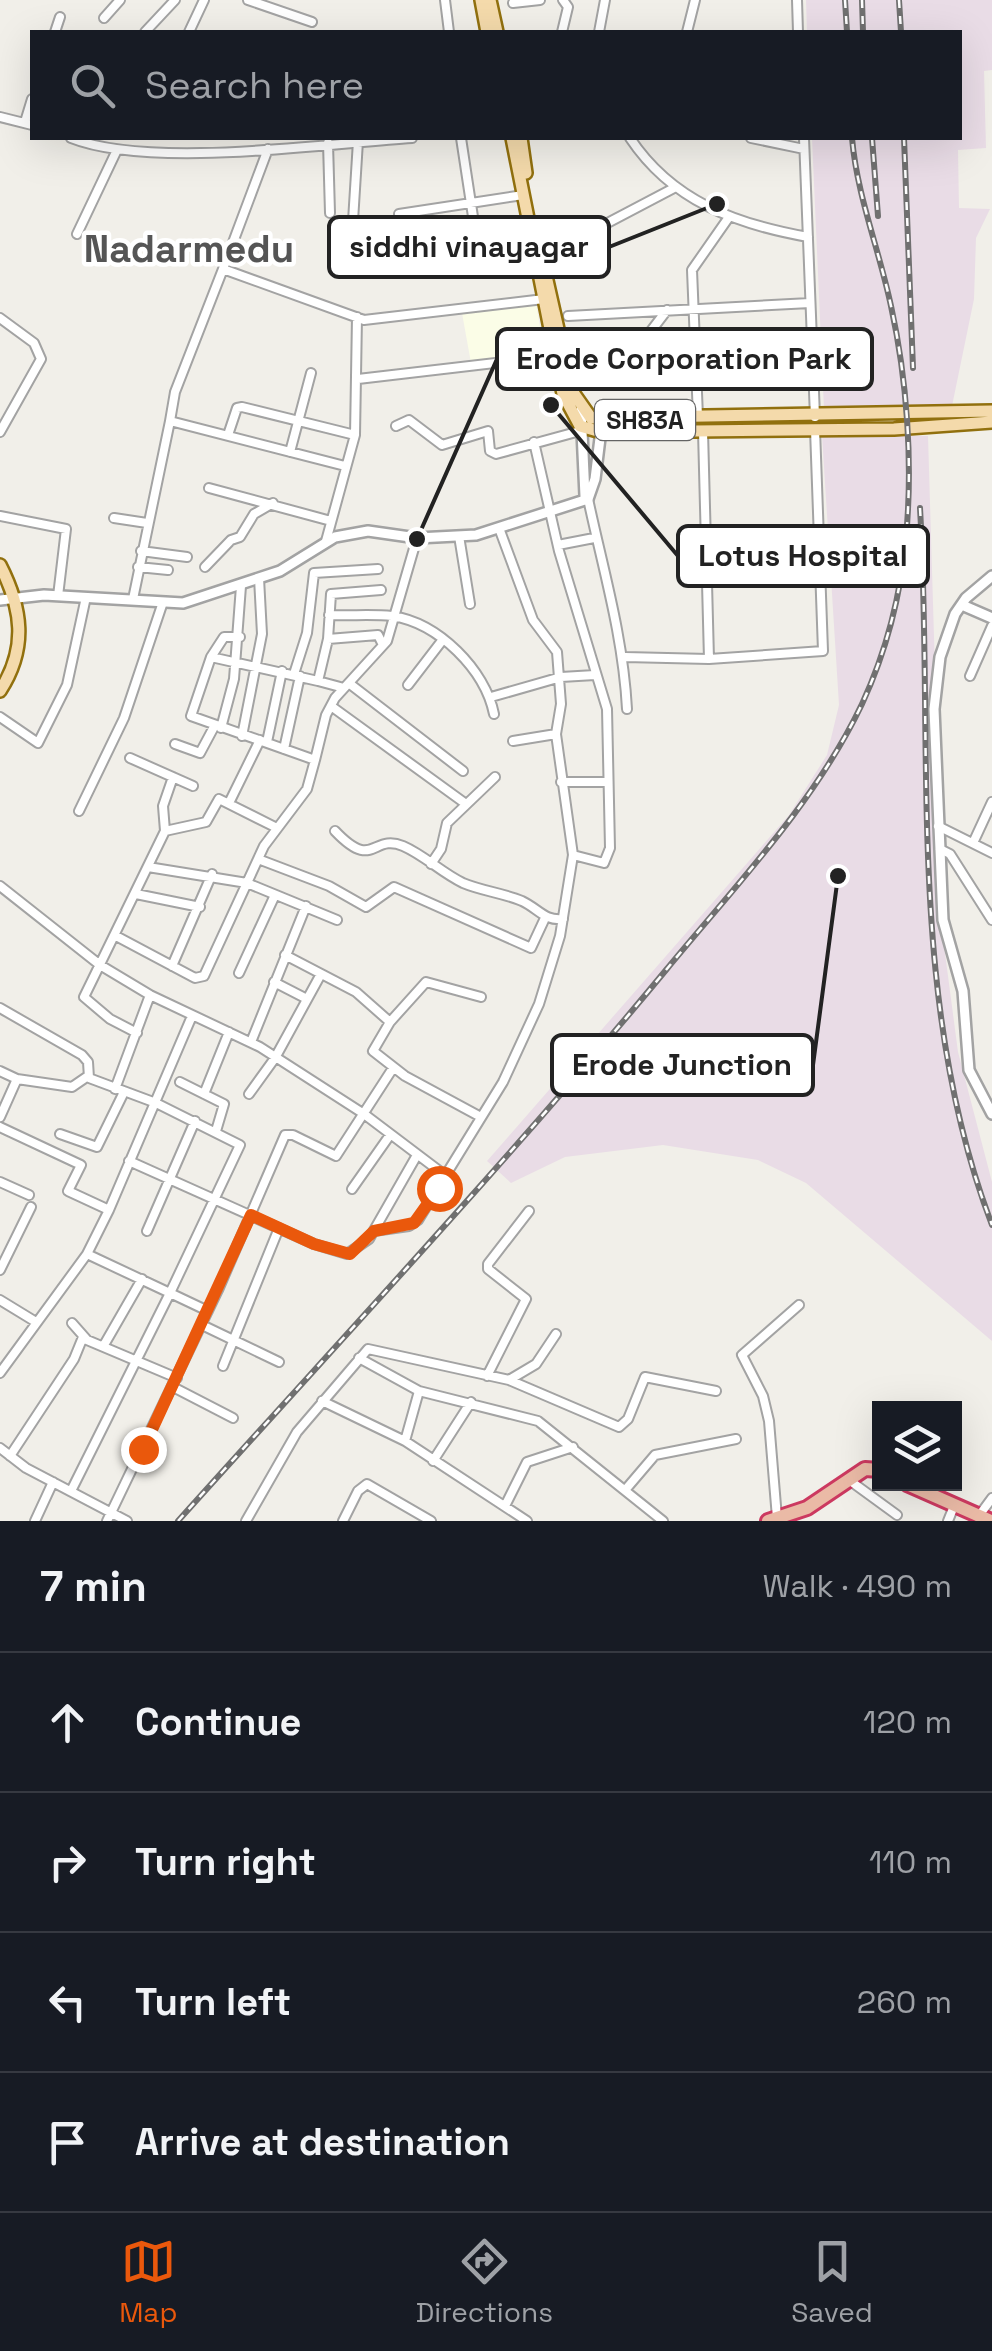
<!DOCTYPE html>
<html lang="en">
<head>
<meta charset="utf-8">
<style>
  :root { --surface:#171b24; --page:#242831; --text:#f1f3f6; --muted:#9ea1a6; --line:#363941; --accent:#ea580c }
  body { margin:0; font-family:"Space Grotesk",sans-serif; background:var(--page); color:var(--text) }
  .controls { position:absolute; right:30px; bottom:30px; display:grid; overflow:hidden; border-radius:0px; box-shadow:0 10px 40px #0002 }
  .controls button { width:90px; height:90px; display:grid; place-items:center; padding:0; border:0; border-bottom:2px solid var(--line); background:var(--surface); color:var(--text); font:50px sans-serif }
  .stop { position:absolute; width:30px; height:30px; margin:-22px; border:8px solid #ea580c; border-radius:50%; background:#fff }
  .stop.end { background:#ea580c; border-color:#fff; box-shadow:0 2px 10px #0008 }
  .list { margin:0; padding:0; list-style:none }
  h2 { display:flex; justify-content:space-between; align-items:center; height:130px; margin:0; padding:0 40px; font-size:42px }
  h2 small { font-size:32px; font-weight:400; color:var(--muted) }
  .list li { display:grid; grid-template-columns:65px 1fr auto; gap:30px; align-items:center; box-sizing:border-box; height:140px; padding:0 40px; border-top:2px solid var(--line) }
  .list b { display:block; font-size:38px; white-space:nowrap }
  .list em { font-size:32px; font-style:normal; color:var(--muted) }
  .icon { flex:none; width:55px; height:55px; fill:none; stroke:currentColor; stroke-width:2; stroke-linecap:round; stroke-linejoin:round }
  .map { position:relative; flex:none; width:992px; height:1521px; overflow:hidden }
  .search { position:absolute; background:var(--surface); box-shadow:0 10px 40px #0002; left:30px; right:30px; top:30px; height:110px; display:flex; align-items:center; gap:25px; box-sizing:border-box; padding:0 35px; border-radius:0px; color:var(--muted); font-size:38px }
  .sheet { height:690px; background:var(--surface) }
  nav { display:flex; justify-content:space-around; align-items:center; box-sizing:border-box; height:140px; border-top:2px solid var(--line); background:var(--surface); font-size:28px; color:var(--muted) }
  nav a { display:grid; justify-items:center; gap:5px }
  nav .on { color:var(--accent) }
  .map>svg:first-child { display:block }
  .industrial { fill:#e9dce6 }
  .education { fill:#fbfde7 }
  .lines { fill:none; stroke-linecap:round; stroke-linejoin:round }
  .minor-casing { stroke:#a3a3a3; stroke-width:12 }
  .tertiary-casing { stroke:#a3a3a3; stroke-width:14 }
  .primary-casing { stroke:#91700e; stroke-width:16 }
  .trunk-casing { stroke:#cc3960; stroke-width:18 }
  .minor { stroke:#fff; stroke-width:8 }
  .tertiary { stroke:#fff; stroke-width:9 }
  .primary { stroke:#f4daab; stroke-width:11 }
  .trunk { stroke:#eabaa6; stroke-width:12 }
  .rail-casing { stroke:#707070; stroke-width:6 }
  .rail { stroke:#fff; stroke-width:2.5; stroke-dasharray:8; stroke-linecap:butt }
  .route { stroke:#ea580c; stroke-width:12 }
  .labels { text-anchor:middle; stroke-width:9; stroke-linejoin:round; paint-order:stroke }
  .shield { fill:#fff; stroke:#646464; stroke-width:2.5 }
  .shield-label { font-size:25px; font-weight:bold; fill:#222 }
  .district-label { font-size:38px; font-weight:bold; fill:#555; stroke:#fff }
  .leader { fill:none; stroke:#222; stroke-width:4 }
  .callout-dot { fill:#222; stroke:#fff; stroke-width:4 }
  .callout { fill:#fff; stroke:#222; stroke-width:4 }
  .callout-label { font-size:30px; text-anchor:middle; font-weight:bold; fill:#222 }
</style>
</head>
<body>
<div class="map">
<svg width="992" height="1521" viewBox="0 0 992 1521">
  <rect width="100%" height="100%" fill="#f1efe9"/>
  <!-- industrial -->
  <path class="industrial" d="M806,0h186v70l-8,1 2,77 -28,2 1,58 31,1 -14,29 -2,61 -22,107 -128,3 -12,-271h148v-106h-153z
    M822,435l106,1 15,502 15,114 34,130v159l-186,-158 -48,-23 -95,-15 -98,12 -54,26 -24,-22 302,-346 38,-60 12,-50z"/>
  <!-- education -->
  <path class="education" d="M536,303l8,49 -73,11 -9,-50z"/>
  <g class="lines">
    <!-- minor casing -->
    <g class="minor-casing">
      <path id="minor" d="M248,0l64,22
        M445,0l4,32
        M797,0l1,32
        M513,3l27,-3
        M104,18l16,-18
        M55,32l5,-15
        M145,32l30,-32
        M189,32l15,-32
        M562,32l6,-25 -5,-7
        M599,32l6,-32
        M687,32l8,-32
        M0,117l32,8
        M25,122l7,-23
        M71,138c78,31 252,6 341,0
        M461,138l16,105
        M630,138c42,63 105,86 178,99
        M751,138l53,11
        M804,138l11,279
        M328,143l2,70
        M268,149l-45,120 141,51 180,-21
        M399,214l124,-19
        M353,221l5,-80
        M77,234l39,-82
        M577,239l97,-51
        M568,316l242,-13
        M0,318l34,25 7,16 -41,73
        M573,344l2,9 18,3 6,14 29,-9 39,-51
        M358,379l197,-23
        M698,417l-6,-147 37,-53
        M170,421l5,-29 48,-123
        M396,426l13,-6 33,25 46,-14 2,20 6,3 84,-23
        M703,431l6,228 114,-8 -8,-222
        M228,435l9,-27 5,-1 113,28
        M290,452l21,-79
        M209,488l122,33
        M587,494c15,72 36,140 40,215
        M0,516l66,13 -8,67
        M114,518l33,5
        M499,528l34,92 24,32 4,52 -5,30 17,121 31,8 6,-15 -3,-139 -48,-158 -25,-109
        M459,536l11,68
        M326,541l29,-106 2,-118
        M707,542l111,-6
        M558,545l36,-7
        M141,551l46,6
        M138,567l30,3
        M205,567l26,-27 9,-3 14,-23 19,-11
        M133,599l37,-178 175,45
        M329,615c21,1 43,-1 63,1 47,7 93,54 102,98
        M240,637h-16l-13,20 -20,59 124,44 11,-45 9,-17 52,-57 30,-103
        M328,639l50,-4 5,10
        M211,657l107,24 10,-42 3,-45 50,-4
        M625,657l84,2
        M294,674l13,-41 7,-60 64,-4
        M970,676l22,-50
        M318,681l26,7
        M350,684l113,87
        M408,685l33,-43
        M491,697l70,-20 34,-2
        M331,706l135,98
        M0,717l38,26 29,-58 19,-88
        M221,728l13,-49 7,-93
        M242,736l20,-102 -3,-56
        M513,741l43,-7
        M267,742l15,-71
        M175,744l25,9 15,-28
        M284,749l16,-73
        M130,758l63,28
        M561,782h46
        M230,801l30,-61
        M79,811l45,-93 39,-116
        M938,826l54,27
        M165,831l41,-9 13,-23 58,29
        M335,831c39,41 37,2 68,15 21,9 39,27 60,37 19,8 40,10 59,18 17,8 22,20 41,18
        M973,843l19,-41
        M940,849l10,5 42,66
        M258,859l71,27 37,21 28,-20 137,61 14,-30
        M431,864l10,-15 6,-26 48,-46
        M148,867l99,16 90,37
        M0,886l100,79 50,30 110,52 104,67 82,62
        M136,894l64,13
        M116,936l79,42 9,-2 60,-130 43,-57 8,-29
        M285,955l71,37 34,30
        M172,966l40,-92
        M239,973l36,-78
        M274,982l33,17
        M0,1008l82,47 6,7 1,16 67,25 84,42 -70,148 -83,-39
        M137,1033l-27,-14 -26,-22 81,-166 -2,-25 10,-29
        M251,1042l55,-136
        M0,1071l17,8 -17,38
        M17,1079l55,8 16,-11
        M180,1082l44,22 -8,27
        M115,1089l35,-94
        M204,1094l25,-62
        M249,1094l26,-36 46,-84
        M479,1116l-74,-40 -32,-25 17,-29 36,-40 55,15
        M0,1127l81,38 -13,26 41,19 -22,44 -87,119
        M60,1134l37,13 27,-55
        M129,1161l185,83 33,10 22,-15 48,-84
        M0,1182l29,13
        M352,1189l38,-54
        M109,1210l83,-194
        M147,1231l48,-110
        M374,1231l35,-5 9,-6 85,-138 36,-78 21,-68 13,-81
        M0,1270l31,-63
        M0,1300l36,22
        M72,1323l15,17 90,38
        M202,1325l77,37
        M104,1345l38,-66
        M359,1358l60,33 119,30 125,100
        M223,1366l56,-138
        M487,1376l39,-77 -38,-30v-5l41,-53
        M509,1380l27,-16 20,-30
        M173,1387l60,31
        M322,1401l83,40 122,80
        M405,1441l14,-50
        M0,1448l26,20 101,53
        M10,1456l64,-97 9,-22
        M433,1461l38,-59
        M849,1480l48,35
        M626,1489l29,-34 81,-16
        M71,1491l99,-198 38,18
        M505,1506l22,-44 46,-15
        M978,1517l14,-19
        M777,1518l-8,-97 -6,-25 -21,-41 57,-50
        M35,1521l18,-39
        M107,1521l111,-231 67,-155h8l43,21 57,-88
        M246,1521l51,-89 71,-83 141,31 110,47 9,-8 17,-42 71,14
        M343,1521l15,-30 9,-7 64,37
        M948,1521l6,-15"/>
    </g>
    <!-- tertiary casing -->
    <g class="tertiary-casing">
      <path id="tertiary" d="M581,410l4,86
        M992,576l-26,22 -11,16 -15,43 -6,52 9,211 20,71 6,79 23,44
        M0,600l44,-5 139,8 97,-32 55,-34 33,-6 49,7 59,-3 112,-36 7,-20 6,-49
        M962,605l30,13"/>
    </g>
    <!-- primary casing -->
    <g class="primary-casing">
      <path id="primary" d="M481,0l6,32
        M490,0l7,32
        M512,138l51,256 17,32 21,6 293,-3 98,-7
        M521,138l5,35
        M539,245l33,146 19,27 401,-7
        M0,565c22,43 28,83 0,126"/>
    </g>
    <!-- trunk casing -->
    <g class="trunk-casing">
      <path id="trunk" d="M907,1484l84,37
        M768,1521l39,-13 58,-39 15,1"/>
    </g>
    <!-- minor -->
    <use href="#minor" class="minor"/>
    <!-- tertiary -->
    <use href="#tertiary" class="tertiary"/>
    <!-- primary -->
    <use href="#primary" class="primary"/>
    <!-- trunk -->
    <use href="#trunk" class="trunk"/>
    <!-- rail casing -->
    <g class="rail-casing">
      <path id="rail" d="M845,0l2,32
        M862,0l1,32
        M899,0l2,32
        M872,138l6,78
        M904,138l9,230
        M920,508c14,239 -15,490 72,717
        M178,1521c164,-183 332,-362 488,-551 69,-84 149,-167 196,-266 24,-52 39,-110 44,-167 7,-74 1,-158 -15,-231 -12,-57 -34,-110 -39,-168"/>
    </g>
    <!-- rail -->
    <use href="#rail" class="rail"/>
  </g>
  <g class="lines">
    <!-- route -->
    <path class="route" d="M143,1449l108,-234 63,29 36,10 24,-23 40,-8 25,-35"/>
  </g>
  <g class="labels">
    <!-- shield labels -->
    <rect class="shield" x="595" y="400" width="100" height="40" rx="8"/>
    <g class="shield-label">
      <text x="645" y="429">SH83A</text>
    </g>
    <!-- district labels -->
    <g class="district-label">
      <text x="189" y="262">Nadarmedu</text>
    </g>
  </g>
  <!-- callouts -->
  <path class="leader" d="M717 204L609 247M417 539L497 359M551 405L678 556M838 876L813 1065"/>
  <g class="callout-dot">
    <circle cx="717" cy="204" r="10"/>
    <circle cx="417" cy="539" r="10"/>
    <circle cx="551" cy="405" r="10"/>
    <circle cx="838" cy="876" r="10"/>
  </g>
  <g class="callout">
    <rect x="329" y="217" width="280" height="60" rx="10"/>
    <rect x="497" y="329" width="375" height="60" rx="10"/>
    <rect x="678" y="526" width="250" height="60" rx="10"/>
    <rect x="552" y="1035" width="261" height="60" rx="10"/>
  </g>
  <g class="callout-label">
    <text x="469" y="257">siddhi vinayagar</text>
    <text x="684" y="369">Erode Corporation Park</text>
    <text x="803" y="566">Lotus Hospital</text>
    <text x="682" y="1075">Erode Junction</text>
  </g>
</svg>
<div class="controls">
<button><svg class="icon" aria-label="layers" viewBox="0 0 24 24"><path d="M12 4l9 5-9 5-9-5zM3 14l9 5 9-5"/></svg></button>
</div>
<div class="stop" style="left:439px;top:1188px"></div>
<div class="stop end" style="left:143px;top:1449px"></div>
<div class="search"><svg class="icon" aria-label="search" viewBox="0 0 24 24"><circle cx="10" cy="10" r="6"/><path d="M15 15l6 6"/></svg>Search here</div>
</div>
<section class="sheet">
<h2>7 min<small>Walk · 490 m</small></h2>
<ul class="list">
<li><svg class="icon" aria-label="ahead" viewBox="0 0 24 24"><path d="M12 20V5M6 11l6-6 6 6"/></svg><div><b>Continue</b></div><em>120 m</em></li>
<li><svg class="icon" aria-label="right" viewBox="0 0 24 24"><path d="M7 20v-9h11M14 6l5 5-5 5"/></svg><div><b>Turn right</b></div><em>110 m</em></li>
<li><svg class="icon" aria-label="left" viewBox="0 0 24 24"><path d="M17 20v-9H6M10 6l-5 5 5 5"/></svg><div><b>Turn left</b></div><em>260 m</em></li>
<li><svg class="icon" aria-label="arrive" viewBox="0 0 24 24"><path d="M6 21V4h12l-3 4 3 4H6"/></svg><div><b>Arrive at destination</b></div></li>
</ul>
</section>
<nav>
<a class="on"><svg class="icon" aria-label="map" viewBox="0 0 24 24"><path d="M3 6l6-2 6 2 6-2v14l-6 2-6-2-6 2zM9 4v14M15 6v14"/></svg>Map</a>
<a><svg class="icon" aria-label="directions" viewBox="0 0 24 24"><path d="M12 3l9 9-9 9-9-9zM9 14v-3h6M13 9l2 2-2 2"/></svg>Directions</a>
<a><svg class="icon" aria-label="saved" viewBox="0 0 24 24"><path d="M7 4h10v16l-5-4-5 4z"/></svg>Saved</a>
</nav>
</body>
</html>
